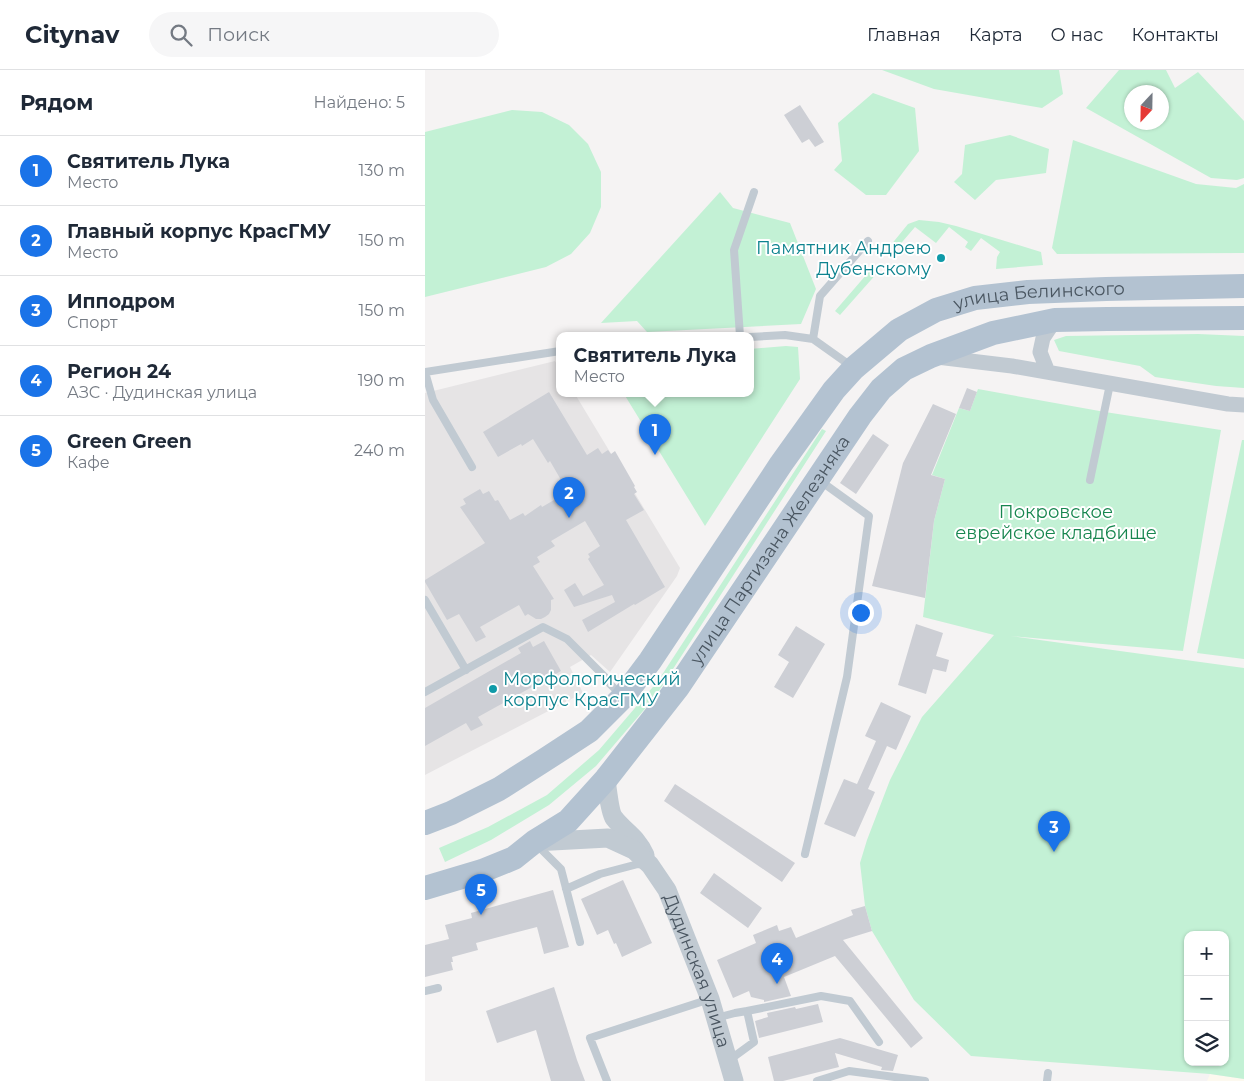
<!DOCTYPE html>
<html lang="ru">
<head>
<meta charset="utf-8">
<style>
  :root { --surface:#fff; --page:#f6f6f7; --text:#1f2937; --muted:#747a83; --line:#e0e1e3; --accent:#1a73e8 }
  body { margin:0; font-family:Montserrat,sans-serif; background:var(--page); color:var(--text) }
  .controls { position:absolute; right:15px; bottom:15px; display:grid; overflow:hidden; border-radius:10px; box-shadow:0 1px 4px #0004 }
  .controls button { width:45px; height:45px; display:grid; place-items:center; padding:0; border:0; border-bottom:1px solid var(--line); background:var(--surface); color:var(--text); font:25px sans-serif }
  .compass { position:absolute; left:699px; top:15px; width:45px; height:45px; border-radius:50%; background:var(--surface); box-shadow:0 1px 4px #0004; rotate:202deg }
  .you { position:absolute; left:435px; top:542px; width:18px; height:18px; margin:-12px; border:4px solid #fff; border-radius:50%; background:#1a73e8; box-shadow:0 0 0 8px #1a73e833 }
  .badge { display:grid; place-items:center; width:32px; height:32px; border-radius:50%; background:var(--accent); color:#fff; font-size:16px; font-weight:700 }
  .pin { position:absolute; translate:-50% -41px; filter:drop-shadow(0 1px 2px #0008) }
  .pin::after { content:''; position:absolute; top:26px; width:18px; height:15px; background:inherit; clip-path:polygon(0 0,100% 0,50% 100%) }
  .popup { position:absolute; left:131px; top:262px; width:198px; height:65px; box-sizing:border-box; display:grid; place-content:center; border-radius:10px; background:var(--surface); filter:drop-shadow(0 1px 4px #0005); font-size:16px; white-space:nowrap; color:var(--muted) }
  .popup b { font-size:19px; color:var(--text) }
  .popup::after { content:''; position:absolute; left:50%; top:100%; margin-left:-10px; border:10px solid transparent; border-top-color:var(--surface) }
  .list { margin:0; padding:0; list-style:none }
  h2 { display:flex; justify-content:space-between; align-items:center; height:65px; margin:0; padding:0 20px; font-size:21px }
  h2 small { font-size:16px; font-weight:400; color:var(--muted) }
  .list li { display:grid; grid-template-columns:32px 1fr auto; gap:15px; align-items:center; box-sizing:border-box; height:70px; padding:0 20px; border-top:1px solid var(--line) }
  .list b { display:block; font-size:19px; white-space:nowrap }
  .list p { margin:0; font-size:16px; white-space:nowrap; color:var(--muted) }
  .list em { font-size:16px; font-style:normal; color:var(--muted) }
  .icon { flex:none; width:28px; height:28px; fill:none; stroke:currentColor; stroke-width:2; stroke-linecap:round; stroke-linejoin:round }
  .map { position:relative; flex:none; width:819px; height:1011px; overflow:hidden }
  header { display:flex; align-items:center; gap:30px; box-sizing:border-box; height:70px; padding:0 25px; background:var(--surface); border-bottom:1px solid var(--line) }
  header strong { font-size:24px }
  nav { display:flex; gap:28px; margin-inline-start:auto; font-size:18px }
  .search { width:350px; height:45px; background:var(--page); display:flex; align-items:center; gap:12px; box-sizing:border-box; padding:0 18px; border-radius:28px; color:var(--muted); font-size:19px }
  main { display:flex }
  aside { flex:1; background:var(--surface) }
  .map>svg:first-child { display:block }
  .commercial { fill:#fdf9ef }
  .education { fill:#e6e4e5 }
  .green { fill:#c3f1d5; fill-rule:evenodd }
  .building { fill:#cdcfd5 }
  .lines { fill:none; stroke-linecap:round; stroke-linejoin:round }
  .service { stroke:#c1cad2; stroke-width:8 }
  .minor { stroke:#c1cad2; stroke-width:15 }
  .tertiary { stroke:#c1cad2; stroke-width:19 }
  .primary { stroke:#b3c2d1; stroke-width:24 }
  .culture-dot { fill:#0f9aa8; stroke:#fff; stroke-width:2 }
  .labels { text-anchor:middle; stroke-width:4; stroke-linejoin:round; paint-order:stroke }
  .culture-label { font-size:18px; fill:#0d838f; stroke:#fff; text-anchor:end }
  .street-label { font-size:18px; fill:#4a5661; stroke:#fff }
  .park-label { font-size:18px; fill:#17864f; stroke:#fff }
</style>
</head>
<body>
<header>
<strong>Citynav</strong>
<div class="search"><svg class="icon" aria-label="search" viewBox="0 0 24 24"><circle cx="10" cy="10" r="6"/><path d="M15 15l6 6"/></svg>Поиск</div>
<nav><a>Главная</a><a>Карта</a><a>О нас</a><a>Контакты</a></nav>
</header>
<main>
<aside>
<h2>Рядом<small>Найдено: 5</small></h2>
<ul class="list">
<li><span class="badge">1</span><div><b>Святитель Лука</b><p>Место</p></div><em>130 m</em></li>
<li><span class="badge">2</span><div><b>Главный корпус КрасГМУ</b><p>Место</p></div><em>150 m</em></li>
<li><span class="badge">3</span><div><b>Ипподром</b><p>Спорт</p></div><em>150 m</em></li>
<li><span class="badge">4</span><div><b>Регион 24</b><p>АЗС · Дудинская улица</p></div><em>190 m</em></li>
<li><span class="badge">5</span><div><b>Green Green</b><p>Кафе</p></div><em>240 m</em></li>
</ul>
</aside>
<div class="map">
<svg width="819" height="1011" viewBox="0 0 819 1011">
  <rect width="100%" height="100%" fill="#f5f3f3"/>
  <!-- commercial -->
  <path class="commercial" d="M785,1004l34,5v2h-37z"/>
  <!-- education -->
  <path class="education" d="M130,291l5,9v24h15l105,174 -3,8 -67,96 -19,-17 -21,12 13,26 -158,82v-382z"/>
  <!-- green -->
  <path class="green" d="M457,0h177l4,24 -21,14 -108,-19z
    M694,0h47l9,18 23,-16 46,49v57l-7,2 -26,-2 -125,-70zM706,22h30v30h-30z
    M448,23l42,15 4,43 -33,44h-20l-32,-25 8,-9 -4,-38z
    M87,40l30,2 27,13 19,19 13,28v35l-11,26 -19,21 -25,13 -121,30v-165z
    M585,65l39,14 -3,24 -50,7 -21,20 -21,-18 8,-8 3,-29z
    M648,70l123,44 40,4 8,-4v69l-187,1 -5,-6z
    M295,122l13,16 57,15 26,66 -15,35 -154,8 -10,-11 -36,2z
    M494,150l20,2 17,4 85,26 2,13 -47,4 1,-12 3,-5 -19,-14 -10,13 -6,-4 3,-5 -19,-15 -13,16 -21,-16 -24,28 -5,-4 22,-27z
    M448,197l5,5 -38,43 -5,-4z
    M773,264l46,2v52l-28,-2 -61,-9 -15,-11 -81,-15 -5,-11 12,-4z
    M361,276l12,1 2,32 -95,147 -81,-132h126v-45z
    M553,319l127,23 116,18 -38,221 -173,-15 234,32v411l-34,-5 -239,-18 -57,-56 -42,-69 -7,-25 -5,-43 7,-23 23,-60 32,-63 72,-82 -71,-18 11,-96 11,-42 -13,-4 27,-67 11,3zM763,865h37v127h-37z
    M397,359l4,2 -171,266 -59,69 -47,39 -58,35 -46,22 -6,-14 49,-21 59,-32 52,-45 59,-69z
    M817,370h2v219l-47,-6z"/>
  <!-- building -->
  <path class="building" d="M375,35l24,37 -9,5 -6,-8 -7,4 -18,-28z
    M542,318l10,4 -7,19 -11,-3z
    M124,322l38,63 11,-7 4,6 6,-4 3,4 4,-3 20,35 -1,1 3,5 -3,2 10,16 -18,10 39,67 -30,18 -1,-1 -46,28 -6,-12 33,-18 -3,-7 -38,12 -10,-17 11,-7 8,13 21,-11 -16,-26 2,-2 -2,-3 12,-8 -15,-25 -34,20 4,5 -18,11 3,5 -7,4 21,33 -3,1v10l-2,4 -4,3 -4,2h-5l-8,-5 -3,2 -6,-11 -39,22 6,10 -10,5 -17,-28 -12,6 -22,-38v-2l60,-37 -25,-36 6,-3 -3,-5 17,-10 3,5 6,-3 6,10 3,-1 12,20 13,-7 2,3 16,-11 1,2 26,-15 -18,-31 -2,2 -15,-24 -11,7 -1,-2 -23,13 -15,-25z
    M508,334l23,10 -25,61 14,4 -11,42 -9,77 -53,-12 31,-123z
    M448,364l16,11 -33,49 -16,-11z
    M491,554l27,9 -7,23 13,4 -3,12 -13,-3 -7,25 -28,-9z
    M371,556l29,18 -32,54 -19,-11 15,-25 -11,-7z
    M105,571l3,6 11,-6 17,30 -83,46 5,8 -12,6 -5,-8 -41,23v-38l96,-55 -3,-5z
    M456,632l30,14 -15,34 -9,-4 -19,43 7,3 -20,45 -31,-13 20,-45 13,5 19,-43 -11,-5z
    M250,714l120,79 -13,19 -118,-81z
    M289,803l48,35 -14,20 -48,-35z
    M198,810l29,63 -30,14 -6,-14 -2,1 -6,-14 -11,5 -16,-36z
    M128,820l16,57 -25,7 -7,-27 -61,16 2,7 -26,7 1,5h-2l2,8 -28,7v-32l24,-6 -4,-14 27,-7 -1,-5z
    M440,836l7,25 -29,9 80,98 -12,10 -76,-92 -51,21 7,19 -27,6v-2l-13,-3 -2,-6 -16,7 -16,-38 39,-17 -3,-8 24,-10 2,6 12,-4 5,11 57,-23 -2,-5z
    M129,917l23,73 8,21h-34l-15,-51 -39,13 -11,-32z
    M393,934l5,18 -64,16 -4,-17 13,-4 -1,-4 28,-6 1,2z
    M415,968l58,17 -5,16 -12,-1 1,-3 -47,-14 4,14 -56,14h-9l-6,-24z"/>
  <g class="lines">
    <!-- service -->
    <path class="service" d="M315,266l-6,-86 20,-58
      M325,267l35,-2 28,4 38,27
      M388,269l7,-43 48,-55
      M0,302l135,-21
      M0,302l8,28 39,67
      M665,410l20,-96
      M0,530l41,70
      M0,622l118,-65 24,12 38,38 4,6 13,13
      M111,774l25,25 19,73
      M380,784l42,-177 22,-161 -50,-36
      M141,819l34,-15 38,-10 7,1
      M0,921l13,-3
      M291,948l19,-5 12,-2 74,-15 29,5 29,41
      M303,991l26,-19 -7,-31
      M182,1011l-17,-43 120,-39
      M392,1011l32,-10 76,10
      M622,1011l1,-8"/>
    <!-- minor -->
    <path class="minor" d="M512,287l75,9 216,38 16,1
      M623,302l-8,-20 3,-14 12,-18"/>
    <!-- tertiary -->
    <g class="tertiary">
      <path d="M181,709c1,8 4,34 8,39 11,14 23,19 31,37"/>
      <path id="s1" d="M109,772l74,-4 26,12 16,15 17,25 43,109 24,82"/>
    </g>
    <!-- primary -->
    <g class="primary">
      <path id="s2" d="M0,753l26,-10 48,-24 44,-28 46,-30 34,-34 27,-36 131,-197 53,-74 20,-22 45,-38 37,-20 39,-12 53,-6 78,-3 138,-3"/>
      <path id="s3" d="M0,818l57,-17 32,-13 20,-16 34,-21 38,-42 72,-92 182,-271 21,-27 23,-20 27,-13 62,-23 62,-13 52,-1 137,-1"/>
    </g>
  </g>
  <!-- markers -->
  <g class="culture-dot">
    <circle cx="516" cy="188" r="5"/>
    <circle cx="68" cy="619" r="5"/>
  </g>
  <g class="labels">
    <!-- culture labels -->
    <g class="culture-label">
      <text x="506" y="184">Памятник Андрею<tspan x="506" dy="21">Дубенскому</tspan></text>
      <text x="78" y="615" text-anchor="start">Морфологический<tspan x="78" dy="21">корпус КрасГМУ</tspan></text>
    </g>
    <!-- street labels -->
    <g class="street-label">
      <text dy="6" stroke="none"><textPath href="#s2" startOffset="845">улица Белинского</textPath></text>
      <text dy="6" stroke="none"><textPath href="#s3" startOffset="498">улица Партизана Железняка</textPath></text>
      <text dy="6" stroke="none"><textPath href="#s1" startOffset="241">Дудинская улица</textPath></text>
    </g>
    <!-- park labels -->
    <g class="park-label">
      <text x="631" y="448">Покровское<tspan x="631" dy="21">еврейское кладбище</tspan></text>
    </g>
  </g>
</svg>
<div class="controls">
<button>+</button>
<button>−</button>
<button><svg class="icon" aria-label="layers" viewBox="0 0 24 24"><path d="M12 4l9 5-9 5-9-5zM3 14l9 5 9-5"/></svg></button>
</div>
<svg class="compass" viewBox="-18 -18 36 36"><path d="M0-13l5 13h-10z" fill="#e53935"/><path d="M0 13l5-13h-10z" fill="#747a83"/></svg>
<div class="you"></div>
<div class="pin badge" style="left:230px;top:385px">1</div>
<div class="popup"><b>Святитель Лука</b>Место</div>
<div class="pin badge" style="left:144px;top:448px">2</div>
<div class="pin badge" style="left:629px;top:782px">3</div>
<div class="pin badge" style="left:352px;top:914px">4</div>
<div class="pin badge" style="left:56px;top:845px">5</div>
</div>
</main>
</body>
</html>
